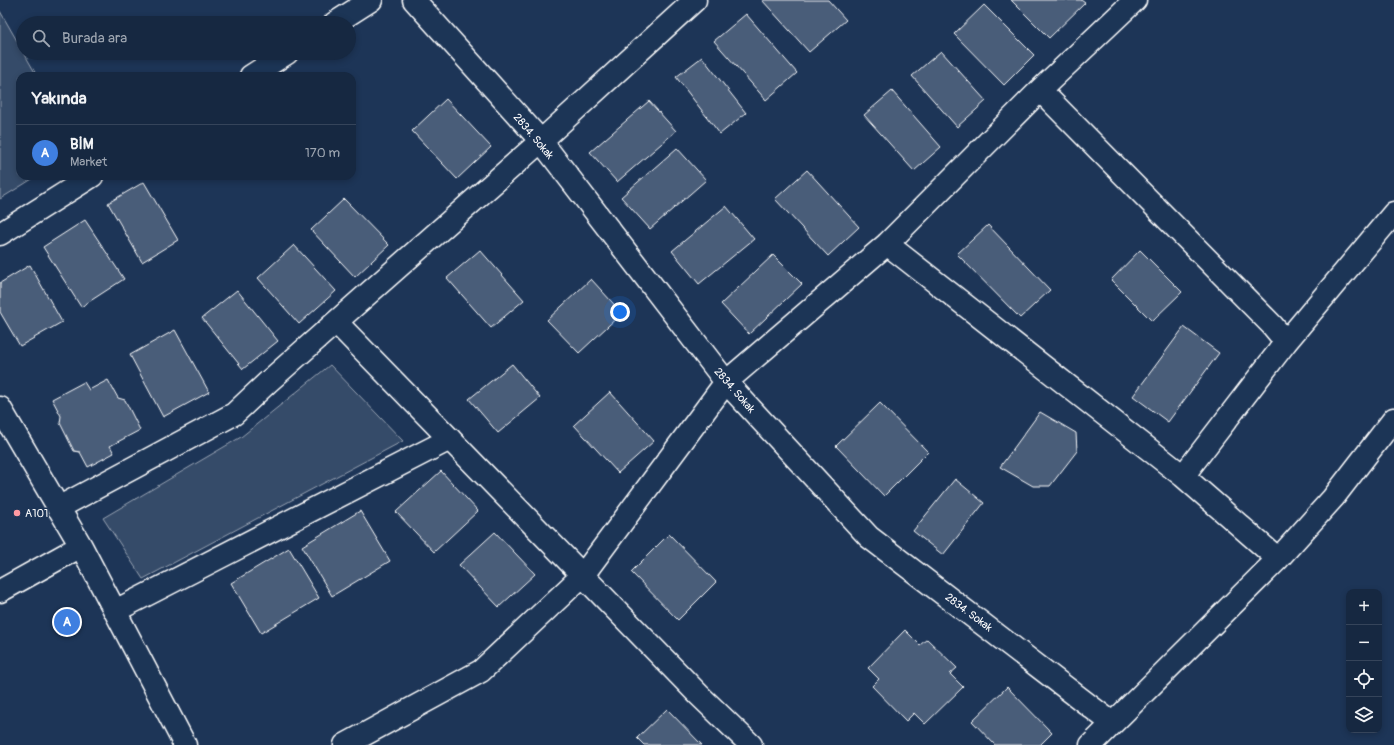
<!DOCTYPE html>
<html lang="tr">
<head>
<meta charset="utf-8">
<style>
  :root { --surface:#162841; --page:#1f3048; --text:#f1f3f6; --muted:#9ea6b1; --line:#35445a; --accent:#ff9aa2 }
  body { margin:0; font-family:Pangolin,sans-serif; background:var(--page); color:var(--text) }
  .controls { position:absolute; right:12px; bottom:12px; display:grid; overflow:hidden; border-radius:8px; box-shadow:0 2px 6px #0003 }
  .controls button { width:36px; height:36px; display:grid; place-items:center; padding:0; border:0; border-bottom:1px solid var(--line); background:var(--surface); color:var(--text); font:20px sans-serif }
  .you { position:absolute; left:620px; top:312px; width:14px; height:14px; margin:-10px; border:3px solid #fff; border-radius:50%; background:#1a73e8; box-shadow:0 0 0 6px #1a73e833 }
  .badge { display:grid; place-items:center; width:26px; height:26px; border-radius:50%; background:var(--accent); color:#fff; font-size:13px; font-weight:700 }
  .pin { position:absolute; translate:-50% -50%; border:2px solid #fff; box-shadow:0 1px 4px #0006 }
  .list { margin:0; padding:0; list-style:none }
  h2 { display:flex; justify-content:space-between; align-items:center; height:52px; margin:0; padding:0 16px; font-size:17px }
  h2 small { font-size:13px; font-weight:400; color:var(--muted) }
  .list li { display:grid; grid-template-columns:26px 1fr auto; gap:12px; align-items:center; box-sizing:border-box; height:56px; padding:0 16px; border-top:1px solid var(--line) }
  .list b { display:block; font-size:15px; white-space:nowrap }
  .list p { margin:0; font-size:13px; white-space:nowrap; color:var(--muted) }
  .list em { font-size:13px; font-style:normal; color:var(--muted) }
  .icon { flex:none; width:22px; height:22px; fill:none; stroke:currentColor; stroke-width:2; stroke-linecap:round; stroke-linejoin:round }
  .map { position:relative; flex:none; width:1394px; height:745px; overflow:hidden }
  .search { position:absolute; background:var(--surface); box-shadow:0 2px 6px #0003; left:16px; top:16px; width:340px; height:44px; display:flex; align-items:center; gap:10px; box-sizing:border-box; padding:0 14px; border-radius:22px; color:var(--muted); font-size:15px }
  .panel { position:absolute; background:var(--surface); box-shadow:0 2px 6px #0003; left:16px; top:72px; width:340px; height:108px; border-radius:12px }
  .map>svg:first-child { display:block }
  .green { fill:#364b69; stroke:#9aa5b4 }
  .building { fill:#4a5d79; stroke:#fff }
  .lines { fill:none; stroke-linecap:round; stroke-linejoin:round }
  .minor-casing { stroke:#fff; stroke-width:25 }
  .minor { stroke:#1d3557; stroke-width:22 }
  .poi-dot { fill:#ff9aa2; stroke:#1d3557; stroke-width:1.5 }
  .labels { text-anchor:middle; stroke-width:3; stroke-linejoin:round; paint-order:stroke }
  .street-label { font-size:11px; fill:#fff; stroke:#1d3557 }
  .poi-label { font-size:11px; fill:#fff; stroke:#1d3557; text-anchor:start }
</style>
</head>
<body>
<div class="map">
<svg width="1394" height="745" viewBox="0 0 1394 745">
  <rect width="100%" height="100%" fill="#1d3557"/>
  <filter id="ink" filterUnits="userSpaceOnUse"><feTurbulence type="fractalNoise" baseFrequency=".025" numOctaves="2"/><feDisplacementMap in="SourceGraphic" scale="8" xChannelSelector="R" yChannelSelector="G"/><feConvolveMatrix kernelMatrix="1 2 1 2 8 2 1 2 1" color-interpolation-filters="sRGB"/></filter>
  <g filter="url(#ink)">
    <!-- green -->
    <path class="green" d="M0,11l37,65h-17v100h17l-37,23z
      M330,365l73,76 -260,138 -40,-61 138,-81z"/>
    <!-- building -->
    <path class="building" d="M762,0h66l18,20 -37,32z
      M1011,0h70l4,3 -36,35z
      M984,5l50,50 -30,30 -50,-51z
      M746,14l51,59 -31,27 -52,-59z
      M941,51l45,50 -29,26 -45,-51z
      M702,57l44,56 -26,21 -44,-57z
      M892,91l49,56 -27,24 -50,-56z
      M446,99l45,48 -34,32 -45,-48z
      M649,101l27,30 -59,51 -27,-30z
      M677,148l29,32 -56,49 -29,-32z
      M807,170l52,57 -31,29 -53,-57z
      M144,182l34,58 -36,22 -34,-59z
      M344,199l45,46 -34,32 -44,-47z
      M726,206l28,33 -55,45 -27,-33z
      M85,220l39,59 -43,28 -38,-60z
      M988,225l62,65 -30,28 -63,-64z
      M294,245l42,46 -37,33 -41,-46z
      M480,250l44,50 -33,28 -44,-50z
      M1140,250l42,42 -30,29 -41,-41z
      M773,255l29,29 -53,50 -28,-30z
      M30,265l32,57 -42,24 -20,-34v-29z
      M591,279l31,34 -43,40 -32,-33z
      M237,290l41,51 -35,28 -41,-51z
      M1184,327l35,26 -51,69 -35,-26z
      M175,330l34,62 -46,25 -33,-62z
      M512,364l28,34 -42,35 -29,-34z
      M108,380l10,18 7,2 15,30 -30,16 4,7 -26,14 -8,-15 -6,-1 -14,-28 1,-7 -9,-17 32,-17 5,8z
      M610,392l44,49 -36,32 -44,-48z
      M880,403l48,49 -44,44 -48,-50z
      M1040,412l36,21 1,18 -27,35h-17l-33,-19z
      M441,471l37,40 -44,41 -38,-40z
      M955,479l29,24 -41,52 -30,-24z
      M360,511l30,50 -58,35 -30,-50z
      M495,532l40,42 -36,33 -40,-42z
      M669,534l47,48 -38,38 -47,-48z
      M289,548l30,50 -58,35 -30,-50z
      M905,630l15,15 7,-6 30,29 -7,6 13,13 -38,37 -11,-11 -8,8 -34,-35 7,-7 -11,-11z
      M1007,687l45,46 -12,12h-45l-23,-24z
      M667,709l35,36h-58l-7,-7z"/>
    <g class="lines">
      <!-- minor casing -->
      <g class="minor-casing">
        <path id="minor" d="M414,0l127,141 185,241 143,155 243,186
          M335,23l36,-23
          M251,76l36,-23
          M1040,90l232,235 14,17
          M0,234l92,-58
          M887,244l296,232 95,83
          M336,322l363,373 52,50
          M0,408l81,138 104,199
          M1183,476l103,-134 108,-129
          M58,508l176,-94 34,-32 273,-241 154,-141
          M0,591l81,-45
          M115,611l335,-172
          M345,745l136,-74 102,-96 143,-193 161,-138 153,-154 95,-90
          M1091,745l187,-186 55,-61 61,-79"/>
      </g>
      <!-- minor -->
      <use href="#minor" class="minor"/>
    </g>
  </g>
  <!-- markers -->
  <circle class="poi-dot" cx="17" cy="513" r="4"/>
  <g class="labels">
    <!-- street labels -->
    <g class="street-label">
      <text transform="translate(534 136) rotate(50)" y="4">2834. Sokak</text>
      <text transform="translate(735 390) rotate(49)" y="4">2834. Sokak</text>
      <text transform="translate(969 612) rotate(37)" y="4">2834. Sokak</text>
    </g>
    <!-- poi labels -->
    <g class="poi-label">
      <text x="25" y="517">A101</text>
    </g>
  </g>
</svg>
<div class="controls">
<button>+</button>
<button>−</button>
<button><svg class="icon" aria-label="locate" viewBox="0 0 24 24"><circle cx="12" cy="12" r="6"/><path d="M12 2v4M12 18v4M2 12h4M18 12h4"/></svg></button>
<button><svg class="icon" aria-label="layers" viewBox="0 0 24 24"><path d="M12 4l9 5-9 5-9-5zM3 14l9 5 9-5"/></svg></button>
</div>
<div class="you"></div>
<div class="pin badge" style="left:67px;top:622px;background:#3f7fe0">A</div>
<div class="search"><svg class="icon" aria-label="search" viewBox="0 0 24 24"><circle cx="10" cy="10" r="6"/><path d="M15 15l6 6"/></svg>Burada ara</div>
<section class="panel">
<h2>Yakında<small></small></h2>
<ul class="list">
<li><span class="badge" style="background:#3f7fe0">A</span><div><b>BİM</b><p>Market</p></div><em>170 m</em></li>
</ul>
</section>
</div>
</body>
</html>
